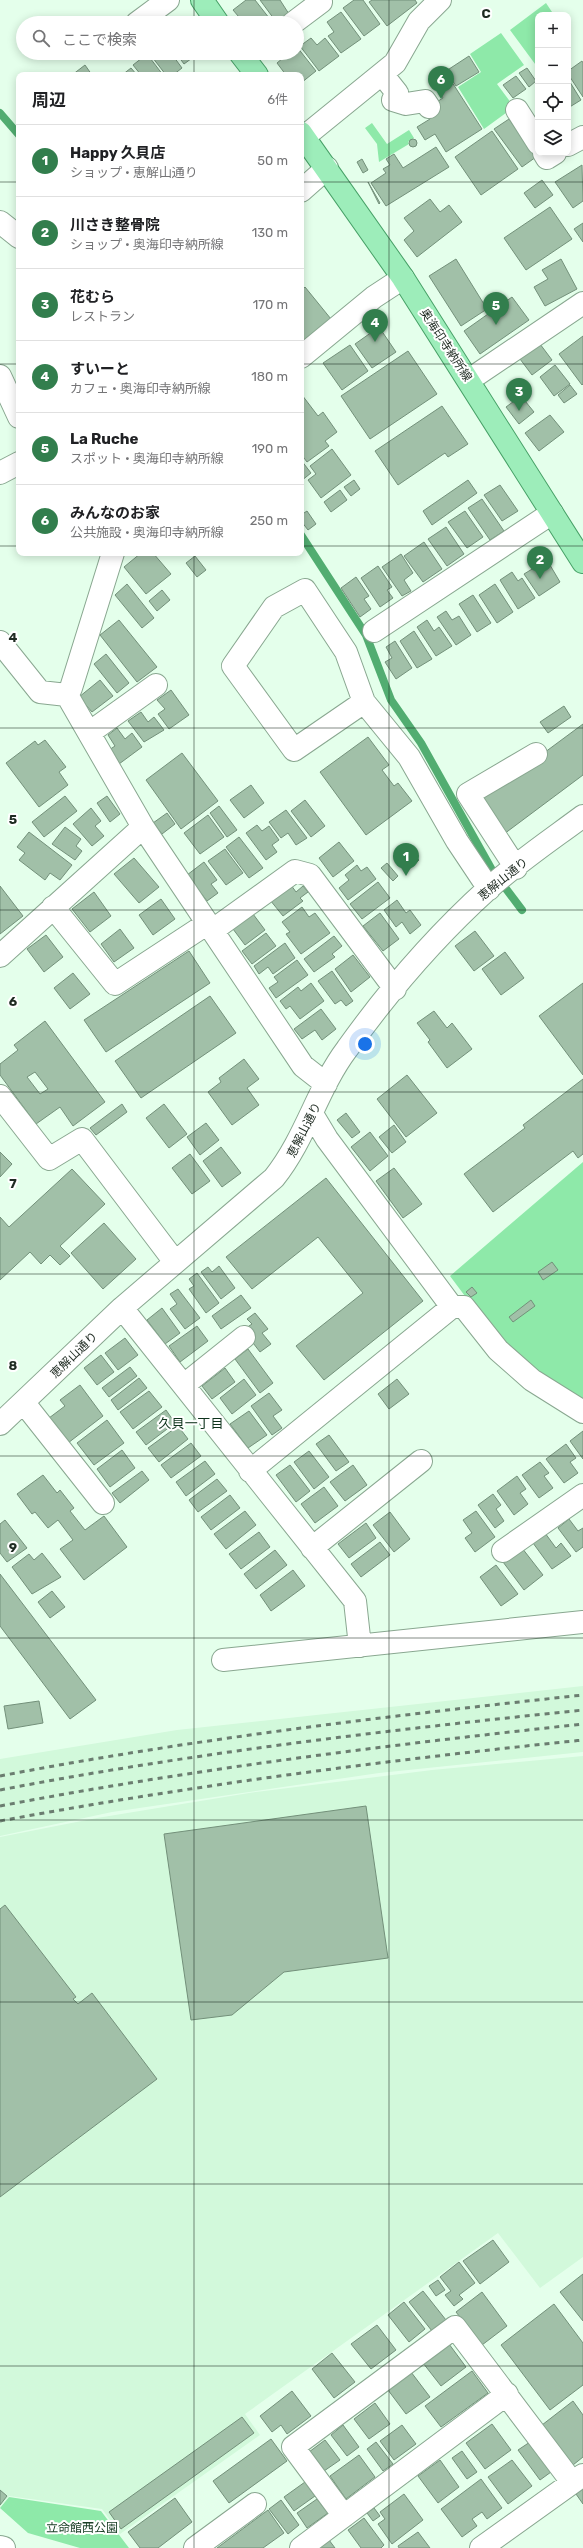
<!DOCTYPE html>
<html lang="ja">
<head>
<meta charset="utf-8">
<style>
  :root { --surface:#fff; --page:#f6f6f6; --text:#202124; --muted:#757577; --line:#e0e0e0; --accent:#327e4d }
  body { margin:0; font-family:Rubik,"Noto Sans JP",sans-serif; background:var(--page); color:var(--text) }
  .controls { position:absolute; right:12px; top:12px; display:grid; overflow:hidden; border-radius:8px; box-shadow:0 2px 10px #0003 }
  .controls button { width:36px; height:36px; display:grid; place-items:center; padding:0; border:0; border-bottom:1px solid var(--line); background:var(--surface); color:var(--text); font:20px sans-serif }
  .you { position:absolute; left:365px; top:1044px; width:14px; height:14px; margin:-10px; border:3px solid #fff; border-radius:50%; background:#1a73e8; box-shadow:0 0 0 6px #1a73e833 }
  .badge { display:grid; place-items:center; width:26px; height:26px; border-radius:50%; background:var(--accent); color:#fff; font-size:13px; font-weight:700 }
  .pin { position:absolute; translate:-50% -33px; filter:drop-shadow(0 1px 2px #0008) }
  .pin::after { content:''; position:absolute; top:21px; width:14px; height:12px; background:inherit; clip-path:polygon(0 0,100% 0,50% 100%) }
  .list { margin:0; padding:0; list-style:none }
  h2 { display:flex; justify-content:space-between; align-items:center; height:52px; margin:0; padding:0 16px; font-size:17px }
  h2 small { font-size:13px; font-weight:400; color:var(--muted) }
  .list li { display:grid; grid-template-columns:26px 1fr auto; gap:12px; align-items:center; box-sizing:border-box; height:72px; padding:0 16px; border-top:1px solid var(--line) }
  .list b { display:block; font-size:15px; white-space:nowrap }
  .list p { margin:0; font-size:13px; white-space:nowrap; color:var(--muted) }
  .list em { font-size:13px; font-style:normal; color:var(--muted) }
  .icon { flex:none; width:22px; height:22px; fill:none; stroke:currentColor; stroke-width:2; stroke-linecap:round; stroke-linejoin:round }
  .map { position:relative; flex:none; width:583px; height:2548px; overflow:hidden }
  .search { position:absolute; background:var(--surface); box-shadow:0 2px 10px #0003; left:16px; top:16px; width:288px; height:44px; display:flex; align-items:center; gap:10px; box-sizing:border-box; padding:0 14px; border-radius:22px; color:var(--muted); font-size:15px }
  .panel { position:absolute; background:var(--surface); box-shadow:0 2px 10px #0003; left:16px; top:72px; width:288px; height:484px; border-radius:8px }
  .map>svg:first-child { display:block }
  .built { fill:#d2f9db }
  .green { fill:#8ee9a9 }
  .lines { fill:none; stroke-linecap:round; stroke-linejoin:round }
  .stream { stroke:#52ad71; stroke-width:8 }
  .building { fill:#a1c0a8; stroke:#73907a; fill-rule:evenodd }
  .minor-casing { stroke:#89a790; stroke-width:24 }
  .major-casing { stroke:#47a167; stroke-width:24 }
  .minor { stroke:#fff; stroke-width:22 }
  .major { stroke:#9dedba; stroke-width:22 }
  .rail { stroke:#6b7d70; stroke-width:3; stroke-dasharray:5 5; stroke-linecap:butt }
  .grid { fill:none; stroke:#1f2b22; stroke-width:1; stroke-opacity:0.55 }
  .labels { text-anchor:middle; stroke-width:4; stroke-linejoin:round; paint-order:stroke }
  .street-label { font-size:12px; fill:#1f2b22; stroke:#fff }
  .park-label { font-size:12px; fill:#1a4027; stroke:#fff }
  .neighbourhood-label { font-size:13px; fill:#0e331c; stroke:#fff }
  .grid-label { font-size:13px; text-anchor:middle; font-weight:bold; fill:#1f2b22; stroke:#fff; stroke-width:4; stroke-linejoin:round; paint-order:stroke }
</style>
</head>
<body>
<div class="map">
<svg width="583" height="2548" viewBox="0 0 583 2548">
  <rect width="100%" height="100%" fill="#e4ffeb"/>
  <!-- built -->
  <path class="built" d="M583,1686v66l-204,21 -267,39 -112,24v-77l177,-29z
    M583,1756v501l-43,31 -42,-55 -253,181 15,21 -140,99 -18,-25 -93,-13 -9,11v-670l97,-19 152,-25 183,-23z"/>
  <!-- green -->
  <path class="green" d="M546,3l8,12h-16v53l-28,-38z
    M501,33l23,32 -27,19 17,23 -30,22 -26,-42 23,-15 -11,-18z
    M372,123l15,21 22,-14 5,8 -6,4 1,2 -30,18 -2,-18 -12,-16z
    M583,1162v242l-83,-61 -50,-67z
    M9,2497l92,14 28,37h-49l-52,-15 -28,-25z"/>
  <g class="lines">
    <!-- stream -->
    <path class="stream" d="M0,113l19,22
      M301,535l65,100 25,65 30,43 71,127 30,40"/>
  </g>
  <!-- building -->
  <path class="building" d="M246,0h9l18,23h-29l-11,-13z
    M260,0h20l9,14 -12,9z
    M354,0h9l17,24 -16,12 -21,-28z
    M372,0h43l2,3 -30,23 -18,-24z
    M341,12l20,27 -20,14 -13,-17 6,-4 -7,-10z
    M311,38l6,7 8,-7 14,18 -20,15 -19,-25z
    M297,47l19,24 -15,12v-8h-15l-9,-12 12,-10h8z
    M149,53h22l11,15 -9,7h-7z
    M176,53h23l-15,11z
    M147,54l16,21h-22l-8,-10z
    M469,56l10,16 -23,14 -10,-15z
    M582,61l1,2v34l-15,-23v-3z
    M85,65l7,10h-20z
    M131,68l6,7h-15z
    M527,68l9,13 -7,6 -10,-14z
    M516,76l10,13 -13,9 -10,-13z
    M441,79l3,4 6,-4 32,50 -36,23 -11,-18 -10,6 -8,-13 13,-8 -6,-9 19,-12 -9,-15z
    M568,79l13,21 -13,8z
    M509,119l27,38 -14,10 -28,-38z
    M492,131l26,38 -37,26 -26,-38z
    M409 143a4 4 0 1 1 8 0a4 4 0 1 1-8 0Z
    M436,147l13,20 -63,39 -15,-23 15,-10 -3,-4 7,-4 -4,-6 8,-5 9,14z
    M362,159l6,11 -5,3 -6,-11z
    M582,165l1,36 -10,7 -18,-26z
    M542,180l11,15 -18,13 -11,-15z
    M368,182l12,21 -1,1z
    M430,199l10,13 9,-7 13,17 -45,35 -13,-17 10,-9 -10,-13z
    M550,207l22,32 -46,31 -22,-32z
    M583,223v19l-9,-13z
    M456,259l31,50 -26,17 -32,-50z
    M561,259l16,30 -32,17 -11,-19 14,-8 -6,-9z
    M305,287l26,32 -30,25v-53z
    M512,297l17,23 -49,34 -16,-23z
    M379,327l17,25 -24,16 -17,-24z
    M583,336v48l-1,1 -23,-31z
    M540,344l12,16 -20,15 -12,-16z
    M350,345l18,26 -26,19 -19,-27z
    M408,351l29,43 -67,45 -29,-43z
    M555,365l15,19 -16,12 -14,-19z
    M570,385l7,9 -13,9 -6,-8z
    M302,395l16,21 5,-4 14,20 -12,9 4,5 -22,16 -6,-8z
    M521,396l13,16 -15,12 -13,-17z
    M442,406l26,38 -20,13 -3,-4 -47,32 -23,-34z
    M550,415l14,17 -25,19 -14,-18z
    M332,449l19,26 -30,23 -13,-18 8,-6 -6,-8z
    M301,460l10,13 -10,8z
    M354,480l6,9 -9,7 -7,-9z
    M468,480l9,13 -45,32 -9,-14z
    M500,485l18,26 -16,10 -18,-26z
    M340,490l7,10 -16,12 -7,-10z
    M482,499l22,32 -14,9 -22,-32z
    M307,511l9,13 -8,6 -7,-9v-6z
    M465,511l18,26 -16,11 -19,-26z
    M446,527l18,27 -17,12 -19,-27z
    M424,542l18,27 -19,13 -19,-26z
    M141,553h12l18,21 -25,20 -22,-27z
    M401,554l12,19 -9,7 7,11 -9,5 -20,-29z
    M195,556l11,14 -9,7 -11,-14z
    M547,560l13,22 -21,14 -15,-22z
    M378,566l14,21 -5,3 6,8 -13,9 -19,-29z
    M512,572l6,9 4,-3 13,20 -17,11 -18,-29z
    M356,577l13,19 -5,3 7,10 -11,8 -19,-29z
    M127,584l27,34 -12,10 -27,-33z
    M495,584l18,28 -16,11 -18,-28z
    M162,590l8,10 -13,11 -8,-10z
    M473,595l18,28 -14,9 -18,-28z
    M446,611l6,9 7,-4 12,19 -15,10 -19,-28z
    M119,620l38,47 -20,15 -37,-47z
    M427,620l7,11 5,-4 13,19 -16,10 -19,-29z
    M414,631l18,28 -15,9 -17,-27z
    M395,641l17,27 -16,11 -11,-17 7,-4 -6,-11z
    M106,654l23,29 -12,10 -23,-29z
    M100,680l13,16 -21,16 -13,-15z
    M171,690l18,25 -20,14 -11,-15 7,-5 -8,-9z
    M564,706l7,11 -23,16 -8,-11z
    M141,712l7,10 6,-5 10,13 -20,12 -16,-21z
    M583,724v51l-79,59 -25,-33z
    M117,728l8,11 7,-6 10,14 -23,17 -10,-14 6,-4 -7,-11z
    M368,737l21,28 -7,5 12,16 4,-3 14,18 -46,34 -46,-63z
    M45,740l21,27 -7,5 9,13 -29,22 -33,-44 29,-22 3,4z
    M182,753l36,48 -37,28 -35,-49z
    M251,785l13,18 -20,15 -14,-18z
    M65,796l12,15 -33,26 -12,-15z
    M107,796l13,18 -10,8 -13,-19z
    M305,800l20,26 -14,11 -20,-26z
    M219,806l18,24 -10,7 -17,-24z
    M91,808l10,13 -6,5 9,10 -12,10 -19,-22z
    M286,810l21,28 -11,7 -8,-12 -7,5 -12,-16z
    M167,813l8,11 -13,10 -9,-11z
    M208,815l16,22 -24,17 -16,-21z
    M257,825l5,6 7,-5 10,14 -7,5 5,7 -11,8 -20,-27z
    M65,827l16,12 -5,7 6,5 -7,9 -23,-16z
    M29,832l43,33 -12,15 -10,-7 -5,7 -26,-20 6,-7 -8,-6z
    M239,837l24,31 -14,10 -23,-31z
    M339,842l15,19 -21,16 -14,-19z
    M225,849l18,24 -17,12 -18,-24z
    M414,856l5,4 -13,12 -4,-4z
    M134,858l25,29 -20,16 -25,-29z
    M204,862l13,18 -6,4 7,9 -11,8 -20,-26z
    M387,863l11,13 -5,5 -12,-13z
    M357,865l4,6 6,-4 9,12 -28,21 -9,-12 10,-8 -4,-5z
    M378,882l12,16 -28,21 -12,-15z
    M291,885l5,7 7,-6 5,6 -8,6 3,3 -20,15 -13,-16z
    M0,886l23,30 -23,18z
    M94,892l17,24 -21,16 -18,-23z
    M161,899l14,20 -22,16 -14,-20z
    M397,900l9,13 4,-3 11,15 -11,9 -8,-12 -6,5 -12,-17z
    M302,907l7,10 6,-4 15,20 -29,21 -15,-20 4,-2 -8,-10z
    M380,913l19,26 -16,12 -20,-25z
    M253,914l12,16 -20,15 -12,-16z
    M120,929l14,19 -20,14 -13,-18z
    M475,931l19,25 -20,15 -19,-25z
    M266,933l10,13 -24,18 -10,-13z
    M46,935l17,22 -19,15 -17,-23z
    M334,936l8,10 -10,8 3,3 -21,15 -10,-13z
    M285,943l10,15 -22,16 -5,-7 -9,7 -5,-8z
    M189,951l21,32 -104,69 -22,-32z
    M505,952l19,26 -23,17 -19,-26z
    M353,955l17,22 -19,15 -16,-23z
    M297,960l11,15 -32,23 -7,-10 9,-6 -4,-5z
    M332,971l21,30 -7,5 -5,-6 -6,4 -17,-23z
    M73,973l17,21 -20,15 -16,-21z
    M311,983l13,18 -24,18 -10,-13 -4,3 -6,-8 18,-14 3,4z
    M583,983v92l-44,-59z
    M210,996l26,37 -95,65 -26,-37z
    M321,1009l15,20 -14,11 -7,-10 -13,9 -8,-10z
    M434,1011l13,17 5,-5 20,26 -25,19 -19,-26 2,-2 -13,-17z
    M45,1021l60,81 -32,24 -13,-19 -24,17 -36,-49v-11l18,-14 -4,-5zM35,1072l13,17 -8,5 -13,-17z
    M244,1059l15,20 -12,9 12,17 -27,20 -24,-33 13,-10 -2,-4z
    M407,1075l30,38 -31,24 -29,-38z
    M583,1079v75l-5,4 -5,-7 -80,61 -29,-38 61,-46 -2,-3z
    M122,1104l5,8 -31,23 -6,-7z
    M164,1104l23,30 -18,14 -23,-30z
    M346,1113l14,19 -8,6 -15,-18z
    M206,1123l13,17 -19,15 -13,-18z
    M394,1125l12,17 -14,11 -13,-16z
    M370,1132l18,24 -18,15 -19,-24z
    M221,1147l20,26 -19,14 -19,-26z
    M0,1152l12,12 -12,13z
    M190,1154l20,27 -18,13 -20,-26z
    M394,1168l28,36 -19,14 -27,-37z
    M72,1169l33,35 -45,42 10,10 -10,9 -10,-10 -9,9 -11,-12 -30,28v-63l9,10z
    M326,1178l97,123 -99,79 -28,-34 67,-53 -45,-56 -66,52 -26,-32z
    M104,1223l32,36 -33,30 -32,-36z
    M552,1262l6,8 -15,10 -5,-8z
    M219,1266l16,22 -14,11 -20,-27 7,-5 4,5z
    M197,1273l22,30 -13,10 -17,-24 5,-3 -5,-7z
    M472,1287l5,6 -6,4 -5,-5z
    M178,1289l22,29 -15,11 -15,-20 7,-5 -7,-10z
    M241,1295l10,13 -30,21 -9,-13z
    M531,1300l4,6 -22,16 -4,-5z
    M162,1308l18,25 -15,11 -18,-24z
    M255,1313l13,16 -6,4 9,11 -11,8 -17,-22 9,-6 -5,-5z
    M197,1326l11,15 -28,21 -11,-16z
    M125,1338l13,17 -20,15 -13,-17z
    M248,1349l25,34 -13,10 -25,-34z
    M101,1355l13,17 -17,13 -13,-17z
    M130,1367l7,9 -28,21 -7,-9z
    M225,1368l10,14 -23,17 -10,-13z
    M139,1378l8,10 -29,22 -7,-10z
    M244,1379l12,16 -24,19 -12,-16z
    M397,1379l12,15 -20,15 -11,-15z
    M80,1385l23,31 -35,27 -19,-25 16,-12 -5,-6z
    M149,1391l13,16 -29,22 -13,-17z
    M269,1393l13,17 -9,6 9,12 -10,7 -21,-29z
    M166,1410l9,13 -29,22 -10,-13z
    M249,1411l18,24 -19,13 -18,-24z
    M107,1420l17,23 -30,22 -17,-22z
    M178,1426l10,13 -29,23 -11,-14z
    M583,1431v28l-13,-18z
    M329,1435l20,27 -13,9 -20,-27z
    M191,1443l10,13 -30,22 -10,-13z
    M566,1444l10,14 -6,4 8,11 -14,10 -18,-24z
    M122,1450l13,18 -25,19 -13,-18z
    M309,1451l20,26 -15,12 -20,-27z
    M205,1461l10,13 -29,22 -10,-14z
    M540,1462l9,11 -5,3 9,12 -14,10 -17,-23z
    M290,1465l20,26 -14,11 -20,-27z
    M353,1465l14,20 -22,16 -15,-19z
    M142,1471l7,9 -29,23 -8,-10z
    M43,1475l14,18 3,-3 14,18 -4,3 15,19 19,-14 23,31 -43,33 -24,-31 13,-9 -15,-20 -10,8 -13,-16 -3,2 -15,-20z
    M517,1476l9,13 -6,4 8,11 -14,11 -17,-24z
    M217,1479l10,12 -29,21 -9,-12z
    M324,1487l14,19 -23,17 -14,-19z
    M493,1494l8,11 -5,4 8,12 -9,7 -17,-23z
    M230,1495l10,13 -29,22 -10,-13z
    M245,1511l11,14 -30,24 -12,-15z
    M476,1511l19,26 -20,15 -10,-14 7,-5 -9,-13z
    M390,1512l20,27 -16,13 -21,-27z
    M569,1519l9,12 5,-3v19l-7,5 -18,-24z
    M5,1520l22,28 -20,14 -7,-9v-29z
    M366,1523l10,15 -27,20 -11,-14z
    M259,1532l11,15 -29,22 -12,-15z
    M545,1533l11,15 5,-5 10,13 -19,13 -19,-26z
    M380,1542l10,13 -29,22 -10,-13z
    M522,1548l21,27 -19,15 -21,-28z
    M275,1550l12,15 -31,24 -12,-15z
    M42,1553l19,24 -29,17 -20,-27 17,-13 5,6z
    M496,1565l22,29 -17,12 -21,-29z
    M293,1570l12,16 -34,25 -11,-16z
    M0,1574l96,126 -26,19 -70,-93z
    M52,1591l13,16 -15,11 -12,-16z
    M39,1701l4,22 -35,6 -4,-23z
    M366,1806l22,152 -104,14 -52,43 -41,5 -27,-186z
    M5,1905l71,92 -3,2 5,5 14,-11 65,86 -157,118v-288z
    M493,2240l16,22 -29,22 -17,-23z
    M459,2262l16,21 -16,12 4,4 -9,7 -9,-11 6,-4 -11,-14z
    M583,2274v47l-23,-29z
    M438,2280l7,10 -9,6 -7,-10z
    M423,2291l23,29 -14,11 -23,-29z
    M482,2292l25,34 -25,19 -26,-33z
    M404,2302l21,27 -16,13 -21,-27z
    M554,2304l29,39v42l-33,25 -49,-65z
    M377,2325l19,25 -25,19 -20,-25z
    M449,2344l17,23 -25,19 -18,-23z
    M332,2353l23,29 -21,16 -22,-29z
    M472,2371l16,22 -47,34 -16,-21z
    M411,2372l19,25 -24,17 -18,-24z
    M292,2391l19,25 -24,18 -6,-9 -9,7 -12,-16z
    M573,2401l10,14v42l-10,8 -31,-40z
    M375,2403l15,21 -21,15 -15,-20z
    M242,2417l12,16 -133,96 -12,-17z
    M492,2424l19,26 -26,19 -19,-26z
    M343,2425l16,22 -12,9 -16,-21z
    M402,2425l14,19 -22,16 -14,-19z
    M271,2439l16,22 -58,42 -16,-22z
    M325,2440l15,20 -16,11 -15,-19z
    M376,2442l17,22 -10,7 -16,-22z
    M530,2442l21,30 -11,8 -22,-30z
    M462,2451l15,21 -10,7 -15,-21z
    M359,2455l16,22 -29,22 -16,-23z
    M440,2460l19,27 -21,16 -20,-27z
    M512,2460l20,26 -24,18 -20,-27z
    M481,2479l21,29 -15,11 -5,-7 -10,7 5,7 -15,11 -21,-28z
    M305,2482l10,14 -21,15 -10,-14z
    M583,2489v15l-7,-10z
    M0,2490l7,6 -7,9z
    M404,2494l19,26 -31,24 -14,-20 7,-5 -5,-7z
    M175,2498l17,24 -34,26h-18l-12,-16z
    M317,2499l11,14 -21,15 -10,-15z
    M281,2500l18,25 -11,9 -19,-25z
    M374,2508l6,8 -7,5 -6,-8z
    M268,2510l16,23 -21,15h-46z
    M364,2518l20,27 -3,3h-20l-13,-18z
    M418,2532l12,16h-31l-1,-2z
    M329,2540l6,8h-17z"/>
  <g class="lines">
    <!-- minor casing -->
    <g class="minor-casing">
      <path id="minor" d="M137,23l31,-23
        M293,23l28,-21
        M382,74l15,19 -4,7 13,4 19,-3 4,6
        M517,110l21,33
        M304,137l91,-74 24,-42 21,-21
        M568,145l15,-8
        M544,153l3,5 8,-5
        M301,191l26,-23
        M0,222l19,15
        M301,357l73,-60 29,-19
        M0,376l19,41
        M469,380l114,-77
        M0,473l19,-10
        M374,631l178,-118
        M0,642l40,50 27,3
        M67,695l76,132 160,239 23,18
        M67,695l4,-7 42,-135
        M364,702l-70,48 -61,-84 41,-59 31,-17 41,62 18,50 45,55 48,84 32,48
        M89,733l67,-48
        M516,868l-48,-74 68,-40
        M53,907l62,77 93,-61
        M213,930l82,-59 15,4 85,114
        M0,956l143,-129
        M0,1096l49,63 33,-20 93,123
        M312,1114l15,25 125,168h12l34,43 34,30 51,32
        M122,1308l233,293 5,45
        M184,1385l60,-48
        M24,1403l79,100
        M0,1424l122,-116 152,-130c32,-40 43,-89 73,-129 40,-56 91,-115 142,-161 29,-26 63,-49 94,-72
        M250,1471l202,-164
        M312,1548l109,-87
        M503,1551l80,-56
        M223,1660l360,-38
        M344,2516l-51,-69 162,-120 117,155
        M0,2547l4,1
        M195,2548l60,-44
        M301,2548l206,-154
        M481,2548l102,-73"/>
    </g>
    <!-- major casing -->
    <g class="major-casing">
      <path id="major" d="M202,0l16,23
        M240,53l17,22
        M301,133l102,145 180,284"/>
    </g>
    <!-- minor -->
    <use href="#minor" class="minor"/>
    <!-- major -->
    <use href="#major" class="major"/>
    <!-- rail -->
    <path class="rail" d="M0,1776c192,-37 388,-60 583,-81
      M0,1790c192,-37 388,-60 583,-80
      M0,1806c193,-37 388,-61 583,-82
      M0,1821c193,-36 388,-61 583,-81"/>
  </g>
  <!-- grid -->
  <path class="grid" d="M194,0v23M389,0v2548M194,53v22M0,182h19M301,182h282M0,364h19M301,364h282M0,546h19M301,546h282M194,553v1995M0,728h583M0,910h583M0,1092h583M0,1274h583M0,1456h583M0,1638h583M0,1820h583M0,2002h583M0,2184h583M0,2366h583"/>
  <g class="labels">
    <!-- street labels -->
    <g class="street-label">
      <text transform="translate(446 345) rotate(57)" y="4">奥海印寺納所線</text>
      <text transform="translate(503 879) rotate(-39)" y="4">恵解山通り</text>
      <text transform="translate(304 1130) rotate(-63)" y="4">恵解山通り</text>
      <text transform="translate(74 1355) rotate(-44)" y="4">恵解山通り</text>
    </g>
    <!-- park labels -->
    <g class="park-label">
      <text x="82" y="2532">立命館西公園</text>
    </g>
    <!-- neighbourhood labels -->
    <g class="neighbourhood-label">
      <text x="191" y="1428">久貝一丁目</text>
    </g>
  </g>
  <g class="grid-label">
    <text x="486" y="18">C</text>
    <text x="13" y="642">4</text>
    <text x="13" y="824">5</text>
    <text x="13" y="1006">6</text>
    <text x="13" y="1188">7</text>
    <text x="13" y="1370">8</text>
    <text x="13" y="1552">9</text>
  </g>
</svg>
<div class="controls">
<button>+</button>
<button>−</button>
<button><svg class="icon" aria-label="locate" viewBox="0 0 24 24"><circle cx="12" cy="12" r="6"/><path d="M12 2v4M12 18v4M2 12h4M18 12h4"/></svg></button>
<button><svg class="icon" aria-label="layers" viewBox="0 0 24 24"><path d="M12 4l9 5-9 5-9-5zM3 14l9 5 9-5"/></svg></button>
</div>
<div class="you"></div>
<div class="pin badge" style="left:406px;top:876px">1</div>
<div class="pin badge" style="left:540px;top:579px">2</div>
<div class="pin badge" style="left:519px;top:411px">3</div>
<div class="pin badge" style="left:375px;top:342px">4</div>
<div class="pin badge" style="left:496px;top:325px">5</div>
<div class="pin badge" style="left:441px;top:99px">6</div>
<div class="search"><svg class="icon" aria-label="search" viewBox="0 0 24 24"><circle cx="10" cy="10" r="6"/><path d="M15 15l6 6"/></svg>ここで検索</div>
<section class="panel">
<h2>周辺<small>6件</small></h2>
<ul class="list">
<li><span class="badge">1</span><div><b>Happy 久貝店</b><p>ショップ · 恵解山通り</p></div><em>50 m</em></li>
<li><span class="badge">2</span><div><b>川さき整骨院</b><p>ショップ · 奥海印寺納所線</p></div><em>130 m</em></li>
<li><span class="badge">3</span><div><b>花むら</b><p>レストラン</p></div><em>170 m</em></li>
<li><span class="badge">4</span><div><b>すいーと</b><p>カフェ · 奥海印寺納所線</p></div><em>180 m</em></li>
<li><span class="badge">5</span><div><b>La Ruche</b><p>スポット · 奥海印寺納所線</p></div><em>190 m</em></li>
<li><span class="badge">6</span><div><b>みんなのお家</b><p>公共施設 · 奥海印寺納所線</p></div><em>250 m</em></li>
</ul>
</section>
</div>
</body>
</html>
